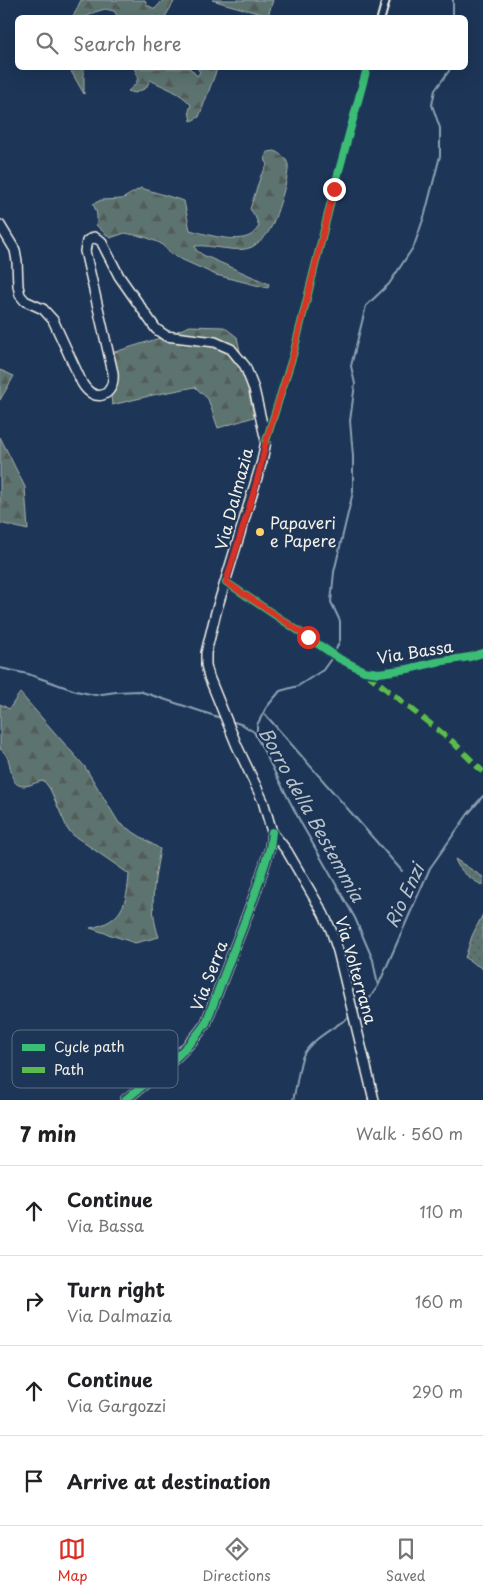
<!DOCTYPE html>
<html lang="en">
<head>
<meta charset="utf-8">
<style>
  :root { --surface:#fff; --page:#f6f6f6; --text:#202124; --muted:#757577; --line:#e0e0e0; --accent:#d93025 }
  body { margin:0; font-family:"Playpen Sans",sans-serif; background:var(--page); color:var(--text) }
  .stop { position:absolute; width:15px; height:15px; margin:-11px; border:4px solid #d93025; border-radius:50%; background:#fff }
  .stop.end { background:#d93025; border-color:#fff; box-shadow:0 1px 5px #0008 }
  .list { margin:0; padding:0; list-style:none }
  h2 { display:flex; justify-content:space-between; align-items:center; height:65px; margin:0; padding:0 20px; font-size:21px }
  h2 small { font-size:16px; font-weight:400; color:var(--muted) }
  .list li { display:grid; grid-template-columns:32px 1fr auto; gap:15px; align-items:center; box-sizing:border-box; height:90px; padding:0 20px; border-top:1px solid var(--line) }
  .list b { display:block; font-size:19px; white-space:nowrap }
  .list p { margin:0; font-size:16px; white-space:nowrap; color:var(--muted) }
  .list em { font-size:16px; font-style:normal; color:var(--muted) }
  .icon { flex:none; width:28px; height:28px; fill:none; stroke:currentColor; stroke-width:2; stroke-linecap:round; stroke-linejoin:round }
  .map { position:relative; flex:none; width:483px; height:1100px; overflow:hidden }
  .search { position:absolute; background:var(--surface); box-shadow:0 5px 20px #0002; left:15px; right:15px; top:15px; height:55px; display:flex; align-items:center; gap:12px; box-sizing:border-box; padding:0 18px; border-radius:8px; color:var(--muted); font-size:19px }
  .sheet { height:425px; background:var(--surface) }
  nav { display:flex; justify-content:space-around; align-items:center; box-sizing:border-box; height:70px; border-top:1px solid var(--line); background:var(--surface); font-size:14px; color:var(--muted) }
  nav a { display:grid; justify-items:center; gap:2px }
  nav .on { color:var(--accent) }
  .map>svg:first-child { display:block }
  .grass { fill:url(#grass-dots); stroke:#a8b2ac }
  .forest { fill:url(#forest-firs); stroke:#a8b2ac }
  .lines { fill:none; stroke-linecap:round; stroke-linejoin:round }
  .stream { stroke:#8da1b3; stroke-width:2 }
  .street-casing { stroke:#f4f1e8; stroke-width:10 }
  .secondary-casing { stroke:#f4f1e8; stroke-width:12 }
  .street { stroke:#1d3557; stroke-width:6 }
  .secondary { stroke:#1d3557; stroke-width:9 }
  .quiet { stroke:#5cbc4b; stroke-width:6; stroke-dasharray:12 6; stroke-linecap:butt }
  .cycleway-casing { stroke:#1d3557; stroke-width:11 }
  .cycleway { stroke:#3abd76; stroke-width:8 }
  .route { stroke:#d93025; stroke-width:6 }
  .poi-dot { fill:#ffd166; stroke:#1d3557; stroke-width:2 }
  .labels { text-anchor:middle; stroke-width:4.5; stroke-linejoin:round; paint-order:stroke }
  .street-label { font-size:16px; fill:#f4f1e8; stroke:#1d3557 }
  .poi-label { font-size:16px; fill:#f4f1e8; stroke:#1d3557; text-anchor:start }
  .water-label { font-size:18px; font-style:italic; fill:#b8c2c9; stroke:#1d3557 }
  .key { fill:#1d3557; stroke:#5e6d82; stroke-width:1 }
  .key-label { font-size:14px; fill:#f4f1e8 }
</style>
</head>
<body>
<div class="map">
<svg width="483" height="1100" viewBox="0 0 483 1100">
  <defs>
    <pattern id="grass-dots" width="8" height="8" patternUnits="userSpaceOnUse" patternTransform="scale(1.25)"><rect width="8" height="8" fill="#5c736f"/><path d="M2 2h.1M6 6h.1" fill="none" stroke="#525b58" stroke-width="1.8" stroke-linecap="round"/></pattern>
    <pattern id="forest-firs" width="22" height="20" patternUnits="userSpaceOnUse" patternTransform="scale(1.25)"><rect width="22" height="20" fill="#5c736f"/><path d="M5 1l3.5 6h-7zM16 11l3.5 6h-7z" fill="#525b58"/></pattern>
  </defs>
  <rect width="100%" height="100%" fill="#1d3557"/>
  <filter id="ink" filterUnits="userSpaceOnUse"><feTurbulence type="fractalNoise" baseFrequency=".02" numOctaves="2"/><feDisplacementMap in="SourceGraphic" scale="10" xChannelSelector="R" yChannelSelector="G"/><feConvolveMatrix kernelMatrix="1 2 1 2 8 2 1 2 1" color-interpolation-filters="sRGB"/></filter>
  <g filter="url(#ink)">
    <!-- grass -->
    <path class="grass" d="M455,859l28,18v9c-11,-7 -24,-14 -28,-27z
      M483,914v55l-18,-11 7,-22z"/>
    <!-- forest -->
    <path class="forest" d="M81,0h64l2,5 8,4 8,-9h12l-10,17h-47l-4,-6 -9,-2 -10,3 -9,5h-13z
      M212,0h61l-5,16z
      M70,68h14v26l-12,-21z
      M134,68h56l7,8 3,-4 -3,-4h18l2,1 -18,48 -8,4 -2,-10 2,-6c-10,-13 -28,-18 -41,-25l-4,8 -11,5 -7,-2c10,-8 12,-11 6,-23z
      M275,151c6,4 12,7 13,14 2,10 -13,57 -19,66 -4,7 -11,12 -17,16 -14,7 -41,-3 -57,-1l1,4 7,5 66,29 -1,4 -52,-13 -42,-19 -14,-13 -15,-6 -20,-4 -15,5 -14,-13c2,-8 1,-13 -3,-21l8,-4 21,-1 19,-11 43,13 6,29c15,4 47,14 61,5 3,-1 6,-6 8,-9l-4,-10 -5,-7 11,-34 6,-9 -2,-9 2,-5z
      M190,326l34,1 13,10 17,80 -36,11 -10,-29 -13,-12 -42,8 -41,10 -3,-26 -4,-24 55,-17z
      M0,370l14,6 -14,24z
      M0,437l25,50 3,43 -28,-7z
      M20,693l65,74 34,56 41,26c-5,29 -12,59 -1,88l-24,6 -45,-15c32,-6 37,-24 39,-54l-56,-39 -5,-5 -18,-41 -6,-8c-7,0 -13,5 -20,5 -19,0 -8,-28 -24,-37v-45l9,5z"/>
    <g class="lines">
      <!-- stream -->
      <path class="stream" d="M453,18v-18
        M335,652l5,-12v-19l-9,-19 3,-30 19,-80v-36l-3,-35 5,-37 -4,-18 15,-60 23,-22 25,-38 11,-32 15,-58v-28l-8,-23 3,-15 14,-19 1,-3
        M0,668l28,6 48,17 19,4 21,-3 23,-1 82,27
        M264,713l138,158
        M231,721l12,4 11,7 47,91 54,95 18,42 5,26
        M257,739v-14l9,-17 14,-17 18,-5 25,-16 10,-14
        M357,1011l10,-9 11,-16 52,-118 38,-54 15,-18
        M293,1100c4,-14 5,-29 9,-42 5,-16 33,-31 46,-40"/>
      <!-- street casing -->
      <g class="street-casing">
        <path id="street" d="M381,18l5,-18
          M266,440l27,-85 41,-166 33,-121
          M226,582l114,77 24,12 15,2 29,-4 29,-7 33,-5 13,-4"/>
      </g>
      <!-- secondary casing -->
      <g class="secondary-casing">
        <path id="secondary" d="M0,225l15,25 2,11 1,25 2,9 5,6 18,8 10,11 29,63c12,21 33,14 31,-10l-28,-122 2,-10 7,-4 7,4 18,35 37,53 10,7 49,6 16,7 14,17 9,23 12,52 -4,20 -46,151 -10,41v12l3,12 28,69 26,55 9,31 -2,16 -15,46 -49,129c-22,32 -52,53 -81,77
          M272,832l15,19 36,62 8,17 7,21 36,149"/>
      </g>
      <!-- street -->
      <use href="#street" class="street"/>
      <!-- secondary -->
      <use href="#secondary" class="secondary"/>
      <!-- quiet -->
      <path class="quiet" d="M366,673l87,69 30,30"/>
      <!-- cycleway casing -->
      <g class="cycleway-casing">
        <path id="cycleway" d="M266,441l27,-86 41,-166 33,-121
          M226,582l114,77 24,12 15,2 29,-4 29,-7 33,-5 13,-4
          M125,1100c29,-24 59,-45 81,-77l49,-129 15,-46 2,-16"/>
      </g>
      <!-- cycleway -->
      <use href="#cycleway" class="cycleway"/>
    </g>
  </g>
  <g class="lines" filter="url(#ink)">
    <!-- route -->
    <path class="route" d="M308,637l-82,-55 28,-91 8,-30 4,-20 27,-86 41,-166"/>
  </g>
  <!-- markers -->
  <circle class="poi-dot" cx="260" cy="532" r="5"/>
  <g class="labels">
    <!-- street labels -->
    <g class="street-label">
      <text transform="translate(234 499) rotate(-75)" y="6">Via Dalmazia</text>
      <text transform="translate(415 652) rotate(-9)" y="6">Via Bassa</text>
      <text transform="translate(356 970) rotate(74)" y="6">Via Volterrana</text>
      <text transform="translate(209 976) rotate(-69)" y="6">Via Serra</text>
    </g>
    <!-- poi labels -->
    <g class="poi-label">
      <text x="270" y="529">Papaveri<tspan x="270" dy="18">e Papere</tspan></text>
    </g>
    <!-- water labels -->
    <g class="water-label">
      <text transform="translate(311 815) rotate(61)" y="6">Borro della Bestemmia</text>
      <text transform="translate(405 896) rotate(-65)" y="6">Rio Enzi</text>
    </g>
  </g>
  <!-- legend -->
  <rect x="12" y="1030" width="166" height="58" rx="8" class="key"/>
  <rect x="22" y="1044" width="23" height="7" fill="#3abd76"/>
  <rect x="22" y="1067" width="23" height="6" fill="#5cbc4b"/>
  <g class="key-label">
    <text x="54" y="1052">Cycle path</text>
    <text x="54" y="1075">Path</text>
  </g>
</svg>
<div class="stop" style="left:308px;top:637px"></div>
<div class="stop end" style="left:334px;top:189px"></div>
<div class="search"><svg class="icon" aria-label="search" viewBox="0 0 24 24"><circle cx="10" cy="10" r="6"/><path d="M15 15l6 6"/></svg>Search here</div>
</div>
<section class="sheet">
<h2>7 min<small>Walk · 560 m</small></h2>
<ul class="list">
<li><svg class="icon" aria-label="ahead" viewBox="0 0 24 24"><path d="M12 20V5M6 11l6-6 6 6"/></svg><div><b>Continue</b><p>Via Bassa</p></div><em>110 m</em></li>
<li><svg class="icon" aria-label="right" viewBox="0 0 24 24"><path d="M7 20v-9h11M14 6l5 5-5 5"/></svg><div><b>Turn right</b><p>Via Dalmazia</p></div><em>160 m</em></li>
<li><svg class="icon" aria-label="ahead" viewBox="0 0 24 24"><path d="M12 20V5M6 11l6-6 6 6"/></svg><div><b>Continue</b><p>Via Gargozzi</p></div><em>290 m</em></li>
<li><svg class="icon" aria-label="arrive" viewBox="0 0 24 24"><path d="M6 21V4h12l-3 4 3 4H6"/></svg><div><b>Arrive at destination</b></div></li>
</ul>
</section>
<nav>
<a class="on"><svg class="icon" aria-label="map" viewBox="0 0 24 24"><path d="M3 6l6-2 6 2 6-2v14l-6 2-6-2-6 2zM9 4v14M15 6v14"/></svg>Map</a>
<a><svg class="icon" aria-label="directions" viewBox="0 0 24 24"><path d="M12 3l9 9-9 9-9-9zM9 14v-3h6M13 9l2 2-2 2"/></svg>Directions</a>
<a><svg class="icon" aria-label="saved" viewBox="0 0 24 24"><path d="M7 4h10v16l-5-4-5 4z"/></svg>Saved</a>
</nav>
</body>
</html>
